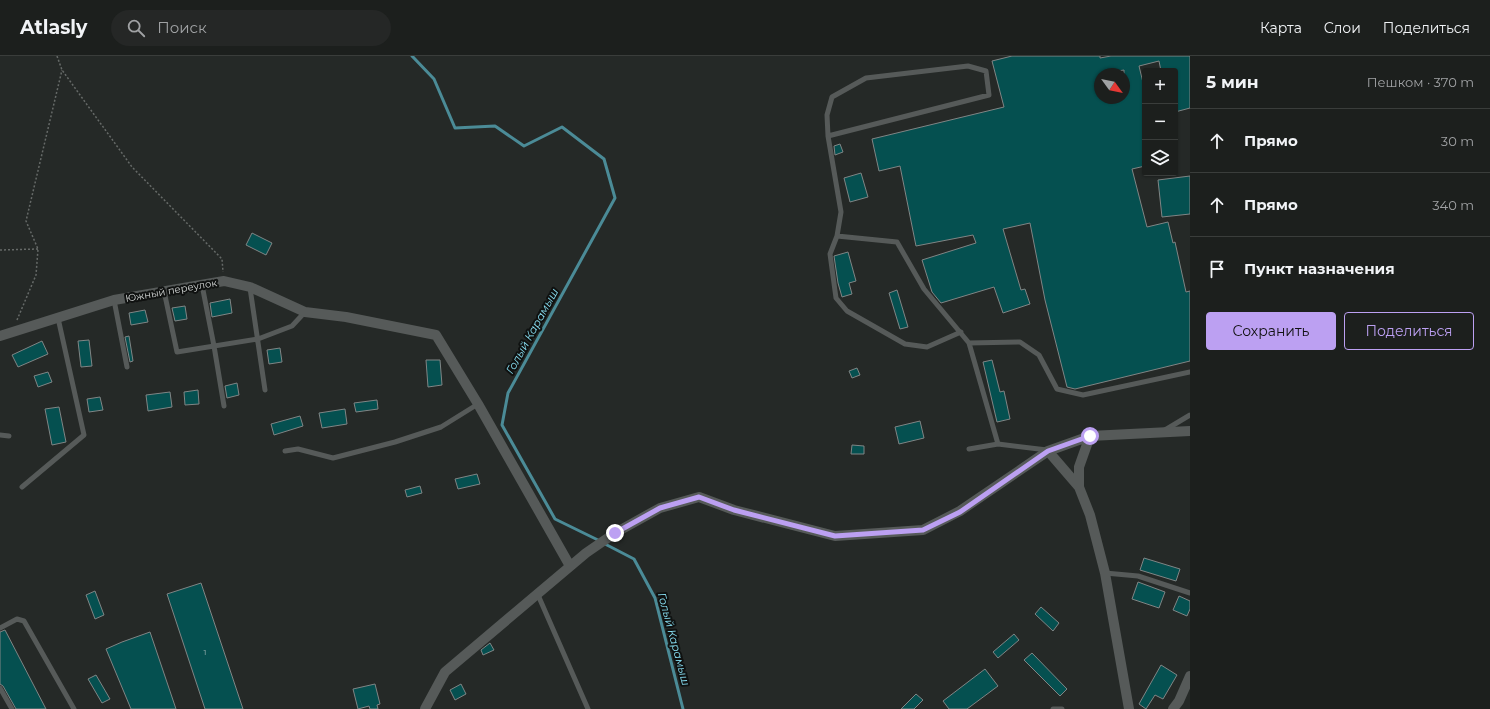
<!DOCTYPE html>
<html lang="ru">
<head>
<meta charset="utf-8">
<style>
  :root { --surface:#1c1f1d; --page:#252726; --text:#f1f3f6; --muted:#a0a2a4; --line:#3a3d3b; --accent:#bca0f2 }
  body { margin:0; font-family:Montserrat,sans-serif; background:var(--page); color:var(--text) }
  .controls { position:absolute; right:12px; top:12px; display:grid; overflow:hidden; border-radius:4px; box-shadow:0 1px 3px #0004 }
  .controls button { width:36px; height:36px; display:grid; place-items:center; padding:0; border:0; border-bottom:1px solid var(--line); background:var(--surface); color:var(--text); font:20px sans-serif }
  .compass { position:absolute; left:1094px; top:12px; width:36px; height:36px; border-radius:50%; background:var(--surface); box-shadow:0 1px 3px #0004; rotate:123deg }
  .stop { position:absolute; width:12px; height:12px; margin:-9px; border:3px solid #bca0f2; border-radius:50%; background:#fff }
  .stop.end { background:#bca0f2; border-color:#fff; box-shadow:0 1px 4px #0008 }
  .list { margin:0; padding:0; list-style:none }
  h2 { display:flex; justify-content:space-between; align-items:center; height:52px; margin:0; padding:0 16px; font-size:17px }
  h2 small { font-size:13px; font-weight:400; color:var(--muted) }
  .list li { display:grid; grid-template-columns:26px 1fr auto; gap:12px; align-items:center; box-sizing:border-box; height:64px; padding:0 16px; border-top:1px solid var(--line) }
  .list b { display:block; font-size:15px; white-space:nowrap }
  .list em { font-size:13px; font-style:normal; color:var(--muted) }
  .actions { display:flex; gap:8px; padding:12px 16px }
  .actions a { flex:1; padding:9px 0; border:1px solid var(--accent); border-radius:4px; text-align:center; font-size:14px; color:var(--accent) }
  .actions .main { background:var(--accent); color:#111 }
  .icon { flex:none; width:22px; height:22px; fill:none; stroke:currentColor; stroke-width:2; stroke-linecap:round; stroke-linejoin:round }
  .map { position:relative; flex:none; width:1190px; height:653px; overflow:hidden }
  header { display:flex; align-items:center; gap:24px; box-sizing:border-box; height:56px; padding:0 20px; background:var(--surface); border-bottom:1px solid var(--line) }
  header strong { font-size:19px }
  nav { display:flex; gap:22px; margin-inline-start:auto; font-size:14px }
  .search { width:280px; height:36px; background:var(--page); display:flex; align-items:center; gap:10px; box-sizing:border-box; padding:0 14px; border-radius:22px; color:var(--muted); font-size:15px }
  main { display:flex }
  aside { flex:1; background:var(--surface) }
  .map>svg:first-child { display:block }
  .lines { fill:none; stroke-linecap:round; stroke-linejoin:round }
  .stream { stroke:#4b8b97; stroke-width:3 }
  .building { fill:#055050; stroke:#808585; fill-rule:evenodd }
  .path { stroke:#666a68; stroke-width:1.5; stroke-dasharray:2 2; stroke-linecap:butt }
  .service { stroke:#565a59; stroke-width:5 }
  .minor { stroke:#565a59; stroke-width:10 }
  .route { stroke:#bca0f2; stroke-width:5 }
  .labels { text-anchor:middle; stroke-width:4; stroke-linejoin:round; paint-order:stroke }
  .number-label { font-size:8px; fill:#a0b4b4 }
  .street-label { font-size:10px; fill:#d3d6d5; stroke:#0f1110 }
  .water-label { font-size:11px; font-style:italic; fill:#8ae2f6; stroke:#0f1110 }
</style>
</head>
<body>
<header>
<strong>Atlasly</strong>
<div class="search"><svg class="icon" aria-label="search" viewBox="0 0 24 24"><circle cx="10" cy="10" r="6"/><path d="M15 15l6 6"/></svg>Поиск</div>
<nav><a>Карта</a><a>Слои</a><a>Поделиться</a></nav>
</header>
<main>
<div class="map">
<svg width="1190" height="653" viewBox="0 0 1190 653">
  <rect width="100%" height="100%" fill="#252927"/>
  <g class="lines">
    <!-- stream -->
    <path class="stream" d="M412,0l22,23 21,49 40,-2 29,20 38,-19 42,32 11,39 -107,195 -6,32 53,94 45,22
      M605,488l29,15 21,39 28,111"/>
  </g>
  <!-- building -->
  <path class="building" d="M1012,0h88v2l11,-2h79v52l-15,4v-41h-14l-2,-10 -20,5 6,25v75l-13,3 15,58 21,-5 5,21 2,-1 11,50 4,-1v70l-115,28 -8,-2 -22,-87 -15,-77 -27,6 18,61 4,-1 5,15 -27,9 -9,-26 -53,16 -9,-11 -10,-32 54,-17 -3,-8 -57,11 -16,-80 -21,5 -7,-32 132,-32 -12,-46zM1124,14v28h-24v-24z
    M840,88l3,8 -8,3 -1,-9z
    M861,117l7,24 -18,5 -6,-24z
    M1190,120v38l-28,3 -4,-37z
    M252,177l20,10 -6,12 -20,-10z
    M848,196l8,29 -7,2 3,11 -10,3 -4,-14 -4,-27z
    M897,234l11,37 -8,2 -11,-36z
    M230,243l2,14 -20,4 -2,-14z
    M185,250l2,13 -12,2 -3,-13z
    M145,254l3,12 -17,3 -2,-12z
    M129,280l4,25 -3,1 -5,-25z
    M89,284l3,26 -11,1 -3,-26z
    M42,285l6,13 -30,13 -6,-12z
    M280,292l2,14 -13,2 -2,-14z
    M426,304h14l2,25 -14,2z
    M992,304l8,32 4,-1 6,28 -13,3 -14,-60z
    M857,312l3,7 -8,3 -3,-7z
    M48,316l4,10 -14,5 -4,-11z
    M237,327l2,12 -12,3 -2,-12z
    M198,334l1,14 -14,1 -1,-13z
    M170,336l2,15 -24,4 -2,-16z
    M100,341l3,13 -14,2 -2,-13z
    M377,344l1,9 -22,3 -2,-9z
    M59,351l7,35 -14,3 -7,-36z
    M345,353l2,15 -25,4 -3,-15z
    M300,360l3,10 -29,9 -3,-11z
    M920,365l4,17 -25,6 -4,-17z
    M852,389l12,1v8h-13z
    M477,418l3,10 -22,5 -3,-10z
    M420,430l2,7 -15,4 -2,-7z
    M1144,502l36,11 -4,12 -36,-11z
    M1138,526l27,10 -6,16 -27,-9z
    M201,527l42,126h-38l-38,-115z
    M95,535l9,24 -9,4 -9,-24z
    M1179,540l11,5v8l-3,7 -14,-6z
    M1041,551l18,16 -6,8 -18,-17z
    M5,574l41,79h-30l-13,-23 -3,-2v-52z
    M150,576l26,77h-45l-25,-60 16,-7z
    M1014,578l5,6 -21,18 -5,-6z
    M490,587l4,7 -11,5 -2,-5z
    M1032,597l35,36 -7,7 -36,-36z
    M1161,609l16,10 -14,24 -8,-4 -9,14 -7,-5z
    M985,613l13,17 -31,23h-18l-6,-8z
    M96,619l14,24 -8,4 -14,-24z
    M375,628l5,20 -3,1 1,4h-8l-1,-3 -11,3 -5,-20z
    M461,628l5,10 -11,6 -5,-10z
    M916,638l7,6 -9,9h-13z"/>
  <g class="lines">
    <!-- path -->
    <path class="path" d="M57,0l5,14 70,97 90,92 1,13
      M0,194l38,-1
      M17,264l19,-45 2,-26 -12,-28 36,-151"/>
    <!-- service -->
    <path class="service" d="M828,80l-1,-21 5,-18 34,-19 102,-12 18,5 3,24 -161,41 13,76 -4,24 60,6 27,47 45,54 29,101
      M837,180l-7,18 6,44 11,13 58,33 22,3 34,-15
      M202,229l12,61 10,60
      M250,232l15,102
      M164,235l13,61 81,-13 34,-13 13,-14
      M114,244l13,67
      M969,287l51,-1 19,13 18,34 26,6 107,-23
      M1165,374l25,-15
      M0,379l9,1
      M969,393l29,-5 49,6
      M285,395l13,-2 35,9 62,-16 46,-15 37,-23
      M22,431l62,-52 -26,-117
      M1105,517l33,3 52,17
      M538,539l50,114
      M0,572l17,-9 7,2 50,88
      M0,632l12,21
      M1053,653h9"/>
    <!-- minor -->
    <path class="minor" d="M0,280l114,-36 110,-19 26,6 55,25 41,5 90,18 42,69 92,162
      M1048,395l31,36 11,28 15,58 24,136
      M1079,431v-20l11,-31
      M425,653l20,-37 141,-119 29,-20 45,-25 39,-11 35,13 101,26 88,-6 37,-19 88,-60 42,-15 100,-5
      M1173,653l6,-8 11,-25"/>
  </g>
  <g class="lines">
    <!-- route -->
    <path class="route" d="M615,477l45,-25 39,-11 35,13 101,26 88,-6 37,-18 88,-61 42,-15"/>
  </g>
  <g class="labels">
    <!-- number labels -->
    <g class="number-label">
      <text x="205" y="599">1</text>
    </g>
    <!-- street labels -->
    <g class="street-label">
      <text transform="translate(171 234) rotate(-10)" y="4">Южный переулок</text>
    </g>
    <!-- water labels -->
    <g class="water-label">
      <text transform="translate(532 275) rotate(-61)" y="4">Голый Карамыш</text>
      <text transform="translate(674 583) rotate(75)" y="4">Голый Карамыш</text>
    </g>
  </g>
</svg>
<div class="controls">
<button>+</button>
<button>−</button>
<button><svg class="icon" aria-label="layers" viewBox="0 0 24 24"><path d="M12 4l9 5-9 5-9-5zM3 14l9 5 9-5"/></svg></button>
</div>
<svg class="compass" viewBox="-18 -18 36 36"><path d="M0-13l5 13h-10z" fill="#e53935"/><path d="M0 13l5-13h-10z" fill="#a0a2a4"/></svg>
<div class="stop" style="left:1090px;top:380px"></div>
<div class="stop end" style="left:615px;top:477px"></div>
</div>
<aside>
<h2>5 мин<small>Пешком · 370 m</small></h2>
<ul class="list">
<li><svg class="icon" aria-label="ahead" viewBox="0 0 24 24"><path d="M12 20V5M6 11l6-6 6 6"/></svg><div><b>Прямо</b></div><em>30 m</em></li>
<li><svg class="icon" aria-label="ahead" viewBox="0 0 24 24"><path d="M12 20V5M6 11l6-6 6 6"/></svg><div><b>Прямо</b></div><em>340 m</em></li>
<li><svg class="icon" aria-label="arrive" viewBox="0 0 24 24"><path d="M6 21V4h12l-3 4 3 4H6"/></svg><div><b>Пункт назначения</b></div></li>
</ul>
<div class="actions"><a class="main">Сохранить</a><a>Поделиться</a></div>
</aside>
</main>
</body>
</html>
